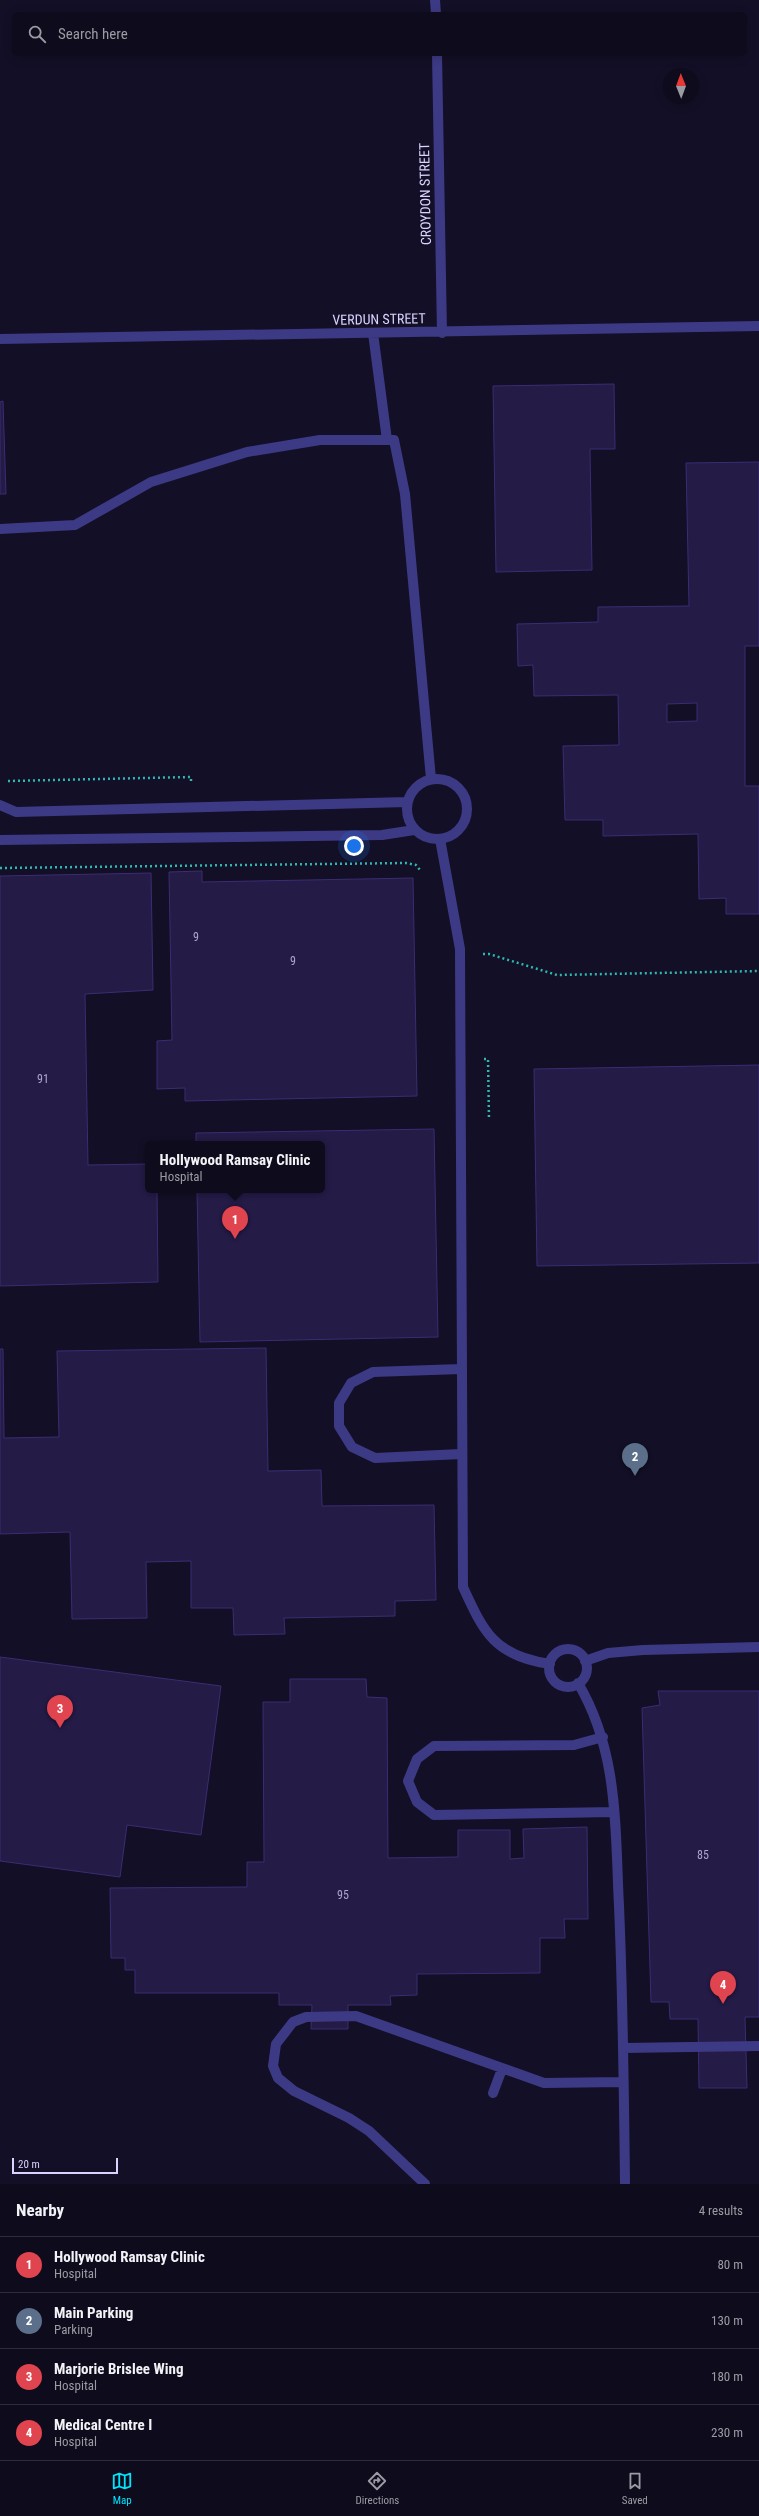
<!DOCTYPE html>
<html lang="en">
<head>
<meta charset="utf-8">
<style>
  :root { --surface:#0e0b1c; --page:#171425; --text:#f1f3f6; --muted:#9b9ba3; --line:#2e2b3b; --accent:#00e5ff }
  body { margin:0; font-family:"Roboto Condensed",sans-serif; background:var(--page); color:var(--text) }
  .compass { position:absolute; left:663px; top:68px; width:36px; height:36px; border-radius:50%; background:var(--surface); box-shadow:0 2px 10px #0003; rotate:359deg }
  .scale { position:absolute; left:12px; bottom:10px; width:106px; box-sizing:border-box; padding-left:4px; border:2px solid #d9d4ff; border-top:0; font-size:11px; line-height:14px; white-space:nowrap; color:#d9d4ff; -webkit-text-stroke:3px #130f26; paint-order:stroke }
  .you { position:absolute; left:354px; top:846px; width:14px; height:14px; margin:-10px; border:3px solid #fff; border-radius:50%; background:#1a73e8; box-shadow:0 0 0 6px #1a73e833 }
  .badge { display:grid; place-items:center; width:26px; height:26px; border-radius:50%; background:var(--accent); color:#fff; font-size:13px; font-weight:700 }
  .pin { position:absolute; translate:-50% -33px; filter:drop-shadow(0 1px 2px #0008) }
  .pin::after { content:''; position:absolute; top:21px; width:14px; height:12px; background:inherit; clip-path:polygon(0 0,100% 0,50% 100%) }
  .popup { position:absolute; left:145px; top:1141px; width:180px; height:52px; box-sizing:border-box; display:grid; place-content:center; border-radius:6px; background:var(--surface); filter:drop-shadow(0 1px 3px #0005); font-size:13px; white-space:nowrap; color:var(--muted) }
  .popup b { font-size:15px; color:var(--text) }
  .popup::after { content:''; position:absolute; left:50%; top:100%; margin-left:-8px; border:8px solid transparent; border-top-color:var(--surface) }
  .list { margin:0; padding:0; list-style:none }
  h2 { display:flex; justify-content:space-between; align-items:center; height:52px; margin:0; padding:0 16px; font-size:17px }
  h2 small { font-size:13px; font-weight:400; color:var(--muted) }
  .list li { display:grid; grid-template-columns:26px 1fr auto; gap:12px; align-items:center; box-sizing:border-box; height:56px; padding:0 16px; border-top:1px solid var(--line) }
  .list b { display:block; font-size:15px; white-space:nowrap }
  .list p { margin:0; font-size:13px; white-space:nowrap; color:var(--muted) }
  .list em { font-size:13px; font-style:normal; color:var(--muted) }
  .icon { flex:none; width:22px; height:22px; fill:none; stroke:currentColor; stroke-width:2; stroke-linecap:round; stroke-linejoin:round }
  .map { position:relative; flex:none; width:759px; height:2184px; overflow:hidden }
  .search { position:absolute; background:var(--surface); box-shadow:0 2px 10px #0003; left:12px; right:12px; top:12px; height:44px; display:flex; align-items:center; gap:10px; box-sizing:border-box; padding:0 14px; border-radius:6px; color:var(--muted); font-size:15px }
  .sheet { height:276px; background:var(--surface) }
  nav { display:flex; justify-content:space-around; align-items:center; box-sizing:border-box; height:56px; border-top:1px solid var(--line); background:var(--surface); font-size:11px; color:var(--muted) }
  nav a { display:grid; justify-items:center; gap:2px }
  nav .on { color:var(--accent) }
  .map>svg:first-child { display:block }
  .building { fill:#241b47; stroke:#3b2d73; fill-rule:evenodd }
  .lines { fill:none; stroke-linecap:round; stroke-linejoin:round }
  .path { stroke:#2fb8b0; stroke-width:2.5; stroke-dasharray:2 3; stroke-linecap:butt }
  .minor { stroke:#3d3a85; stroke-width:10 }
  .labels { text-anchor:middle; stroke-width:4; stroke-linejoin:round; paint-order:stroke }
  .number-label { font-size:12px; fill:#aca6d1 }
  .street-label { font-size:14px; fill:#d9d4ff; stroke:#130f26 }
</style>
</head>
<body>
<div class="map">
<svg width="759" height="2184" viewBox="0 0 759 2184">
  <rect width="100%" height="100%" fill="#130f26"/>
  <!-- building -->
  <path class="building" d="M614,384l1,65h-25l2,121 -96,2 -3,-186z
    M3,401l3,93h-6v-92z
    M759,462v184h-14v140h14v128h-33v-16l-27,1 -1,-65 -95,2v-16h-38l-2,-74 56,-1 -1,-50 -84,1 -1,-31 -15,1 -1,-42 81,-2v-15l91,-1 -3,-143zM697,703v18l-30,1v-18z
    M202,871v11l211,-4 4,218 -232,5v-13l-28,1v-48l15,-1 -3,-168z
    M151,873l2,117 -68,4 3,171 60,-1v26h9l1,92 -158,4v-410z
    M759,1065v198l-222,3 -3,-197z
    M434,1129l4,208 -238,5 -3,-152h125v-46h-126v-11z
    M266,1348l2,123 53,-1 1,36 112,-1 2,95 -41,1v15l-111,2 1,16 -51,1 -1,-27h-42v-47l-45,1 1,56 -75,1 -2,-87 -70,2v-185h3l1,89 55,-1 -2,-86z
    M0,1657l221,29 -20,149 -74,-10 -7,52 -120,-16z
    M290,1679h76l1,18 20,1 1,160 70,-1v-27h52v29l14,-1 -1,-29 64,-2 1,92h-24l1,19h-25v35l-123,1v21l-27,1 1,9h-43v24h-37l1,-24h-33v-12h-144v-23h-10v-12h-14l-1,-70 137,-1v-25h17l-1,-160h27z
    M658,1691h101v326h-14l2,71h-48l-1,-69h-28l-1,-17h-18l-9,-294 18,-3z"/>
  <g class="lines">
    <!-- path -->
    <path class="path" d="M8,781l183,-4v6
      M0,868l406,-5 10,2 4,5
      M483,954h6l68,21 202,-4
      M484,1059h4l1,61"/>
    <!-- minor -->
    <path class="minor" d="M435,0l1,14
      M437,54l5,279
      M373,333l14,107
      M0,339l759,-13
      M0,529l75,-4 76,-43 96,-30 73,-12h74l11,54 26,285
      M407 809a30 30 0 1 1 60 0a30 30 0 1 1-60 0Z
      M0,805l16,7 391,-10
      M440,839l20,110 3,638c21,46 32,69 87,77
      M0,840l382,-5 32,-5
      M461,1454l-86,4 -23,-11 -13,-21v-23l12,-20 22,-11 88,-3
      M549 1668a19 19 0 1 1 38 0a19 19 0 1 1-38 0Z
      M585,1661l23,-8 35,-3 116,-3
      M578,1683c41,69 37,146 41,223 4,93 5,185 6,278
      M603,1737l-29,8 -140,1 -17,13 -9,22 9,21 17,13 180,-3
      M623,2048l136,-2
      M493,2093l9,-24
      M425,2184l-56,-53 -20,-13 -55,-27 -16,-13 -5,-12 3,-22 17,-22 13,-5 50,-1 188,67 79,-1"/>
  </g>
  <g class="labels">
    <!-- number labels -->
    <g class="number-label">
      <text x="196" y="941">9</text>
      <text x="293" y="965">9</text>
      <text x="43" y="1083">91</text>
      <text x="703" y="1859">85</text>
      <text x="343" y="1899">95</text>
    </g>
    <!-- street labels -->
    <g class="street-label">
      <text transform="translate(425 194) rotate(-91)" y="5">CROYDON STREET</text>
      <text transform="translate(379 319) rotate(-1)" y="5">VERDUN STREET</text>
    </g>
  </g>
</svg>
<svg class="compass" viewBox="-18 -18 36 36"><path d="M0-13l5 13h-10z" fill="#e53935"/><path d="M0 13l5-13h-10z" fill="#9b9ba3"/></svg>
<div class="scale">20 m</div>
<div class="you"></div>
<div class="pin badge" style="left:235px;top:1239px;background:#e0444e">1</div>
<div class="popup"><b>Hollywood Ramsay Clinic</b>Hospital</div>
<div class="pin badge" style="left:635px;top:1476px;background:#5c6f8a">2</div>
<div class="pin badge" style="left:60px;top:1728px;background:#e0444e">3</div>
<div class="pin badge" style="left:723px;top:2004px;background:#e0444e">4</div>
<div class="search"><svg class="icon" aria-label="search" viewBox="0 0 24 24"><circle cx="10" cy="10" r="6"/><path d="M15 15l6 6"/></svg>Search here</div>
</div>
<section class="sheet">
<h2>Nearby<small>4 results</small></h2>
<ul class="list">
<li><span class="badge" style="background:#e0444e">1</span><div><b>Hollywood Ramsay Clinic</b><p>Hospital</p></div><em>80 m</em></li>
<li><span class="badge" style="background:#5c6f8a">2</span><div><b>Main Parking</b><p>Parking</p></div><em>130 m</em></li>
<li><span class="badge" style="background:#e0444e">3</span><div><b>Marjorie Brislee Wing</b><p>Hospital</p></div><em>180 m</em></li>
<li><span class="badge" style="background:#e0444e">4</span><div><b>Medical Centre I</b><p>Hospital</p></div><em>230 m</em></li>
</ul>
</section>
<nav>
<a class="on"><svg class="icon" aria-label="map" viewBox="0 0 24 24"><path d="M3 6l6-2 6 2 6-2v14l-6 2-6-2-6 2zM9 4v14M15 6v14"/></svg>Map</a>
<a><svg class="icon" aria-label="directions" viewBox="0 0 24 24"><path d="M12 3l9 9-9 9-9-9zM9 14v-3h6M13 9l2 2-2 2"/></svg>Directions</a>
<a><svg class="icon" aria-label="saved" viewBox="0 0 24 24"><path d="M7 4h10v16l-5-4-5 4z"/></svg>Saved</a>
</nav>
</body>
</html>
